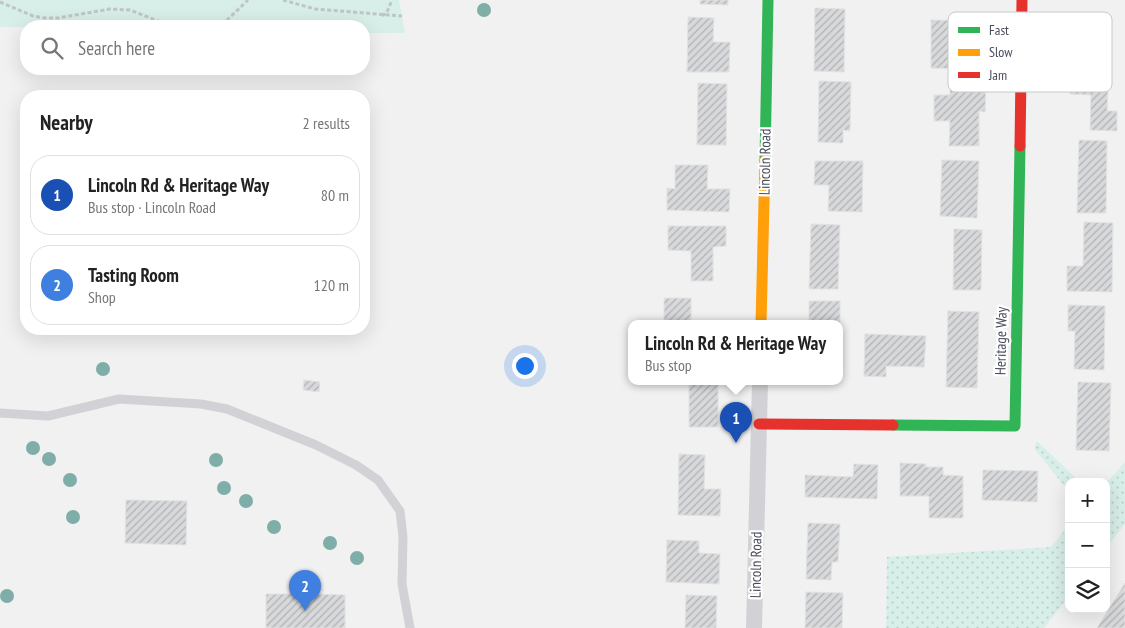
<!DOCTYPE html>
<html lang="en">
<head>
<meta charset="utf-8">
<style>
  :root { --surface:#fff; --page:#f6f6f6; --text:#222; --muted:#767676; --line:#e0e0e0; --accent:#d93025 }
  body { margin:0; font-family:"PT Sans Narrow",sans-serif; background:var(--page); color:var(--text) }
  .controls { position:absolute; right:15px; bottom:15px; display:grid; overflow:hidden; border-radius:10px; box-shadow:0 5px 20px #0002 }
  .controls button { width:45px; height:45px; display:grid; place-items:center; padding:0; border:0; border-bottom:1px solid var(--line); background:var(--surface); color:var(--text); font:25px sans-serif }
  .you { position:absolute; left:524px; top:365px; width:18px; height:18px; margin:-12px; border:4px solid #fff; border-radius:50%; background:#1a73e8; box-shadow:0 0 0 8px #1a73e833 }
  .badge { display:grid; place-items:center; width:32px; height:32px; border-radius:50%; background:var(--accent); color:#fff; font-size:16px; font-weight:700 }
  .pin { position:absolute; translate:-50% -41px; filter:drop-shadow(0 1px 2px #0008) }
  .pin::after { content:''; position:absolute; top:26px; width:18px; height:15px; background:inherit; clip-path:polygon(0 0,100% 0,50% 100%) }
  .popup { position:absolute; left:628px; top:320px; width:215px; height:65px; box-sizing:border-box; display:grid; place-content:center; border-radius:10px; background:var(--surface); filter:drop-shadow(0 1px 4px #0005); font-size:16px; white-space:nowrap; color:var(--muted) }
  .popup b { font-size:19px; color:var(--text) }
  .popup::after { content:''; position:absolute; left:50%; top:100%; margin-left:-10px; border:10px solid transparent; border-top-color:var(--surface) }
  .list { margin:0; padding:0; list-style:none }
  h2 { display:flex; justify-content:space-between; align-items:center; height:65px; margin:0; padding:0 20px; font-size:21px }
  h2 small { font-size:16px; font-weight:400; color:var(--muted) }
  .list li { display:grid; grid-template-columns:32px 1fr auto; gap:15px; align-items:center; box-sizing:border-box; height:80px; margin:0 10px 10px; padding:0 10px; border:1px solid var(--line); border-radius:20px }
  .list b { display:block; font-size:19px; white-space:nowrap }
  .list p { margin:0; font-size:16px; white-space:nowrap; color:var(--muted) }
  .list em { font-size:16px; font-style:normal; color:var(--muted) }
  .icon { flex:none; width:28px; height:28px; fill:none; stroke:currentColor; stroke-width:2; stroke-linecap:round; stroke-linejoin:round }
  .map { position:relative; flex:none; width:1125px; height:628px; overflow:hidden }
  .search { position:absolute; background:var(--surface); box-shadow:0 5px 20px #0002; left:20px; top:20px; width:350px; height:55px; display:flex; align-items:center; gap:12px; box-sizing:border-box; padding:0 18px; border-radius:20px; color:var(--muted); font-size:19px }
  .panel { position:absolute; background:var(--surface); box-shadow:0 5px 20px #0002; left:20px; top:90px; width:350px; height:245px; border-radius:20px }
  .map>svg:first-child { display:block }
  .green { fill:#d8eee8 }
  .park { fill:url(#park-dots) }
  .building { fill:url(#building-hatch); stroke:#e2e2e3 }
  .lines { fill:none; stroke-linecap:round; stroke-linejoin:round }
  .path { stroke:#bec6c7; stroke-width:3; stroke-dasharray:4 2.5; stroke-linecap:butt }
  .lane { stroke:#d2d2d6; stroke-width:9 }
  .street { stroke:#d2d2d6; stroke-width:16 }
  .fast { stroke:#30b455; stroke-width:11 }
  .slow { stroke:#ff9f0a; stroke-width:11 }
  .jam { stroke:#e5322d; stroke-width:11 }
  .tree { fill:#7eaea7 }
  .labels { text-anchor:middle; stroke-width:4.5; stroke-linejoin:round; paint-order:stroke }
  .street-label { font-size:15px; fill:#494c5b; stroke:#fff }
  .key { fill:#fff; stroke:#c8c9ce; stroke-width:1 }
  .key-label { font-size:14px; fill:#494c5b }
</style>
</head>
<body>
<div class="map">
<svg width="1125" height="628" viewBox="0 0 1125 628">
  <defs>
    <pattern id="park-dots" width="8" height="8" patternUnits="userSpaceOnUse" patternTransform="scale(1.25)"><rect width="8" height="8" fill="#d8eee8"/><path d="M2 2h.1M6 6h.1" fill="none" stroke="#bbcec9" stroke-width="1.8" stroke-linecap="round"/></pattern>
    <pattern id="building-hatch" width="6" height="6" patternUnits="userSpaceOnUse" patternTransform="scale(1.25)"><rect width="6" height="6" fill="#d8d9db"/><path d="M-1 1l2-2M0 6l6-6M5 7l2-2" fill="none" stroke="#b1b2b5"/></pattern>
  </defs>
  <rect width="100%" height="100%" fill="#f1f1f1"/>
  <!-- green -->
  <path class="green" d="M0,0h399l6,33h-41v-7l-364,1z"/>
  <!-- park -->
  <path class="park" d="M1037,441l43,41h-11v10l-35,-44z
    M1125,462v62l-19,24v-65z
    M1069,525v71l-25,32h-158l1,-71 164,-10z"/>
  <!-- building -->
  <path class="building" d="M700,0h28v5l-28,-1z
    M815,8l30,1 -1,63 -30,-1z
    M688,17l26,1 -1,24h17l-1,30h-42z
    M931,20l56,1v26h-29v22l-27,-1z
    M1071,68l38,1 -2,42h10v20l-27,-1 1,-35 -21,-1z
    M819,81l32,1 -1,49 -7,-1v13l-25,-1z
    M950,82l36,1 -1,29 -6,-1v35h-30l1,-25h-16v-26h16z
    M698,83l29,1 -1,61h-29z
    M1079,140l28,1 -1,72h-29z
    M942,160l37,1 -2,57 -37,-2z
    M815,161h48l-1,51 -34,-1 1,-26h-15z
    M675,165h33l-1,24h23l-1,23 -62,-2v-22l8,1z
    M1084,222l29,1 -1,69 -45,-1v-25h16z
    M811,224l29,1 -2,64h-29z
    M668,226h58v20l-13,1v34h-22v-30l-23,-1z
    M954,229l28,1 -1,60h-28z
    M664,298h27v26h-27z
    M809,301h31v23h-31z
    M1068,305l37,1 -1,64 -30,-1 1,-38h-7z
    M948,311l31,1 -2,76 -31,-1z
    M865,334l61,2 -2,31 -38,-1v11l-22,-1z
    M304,380l16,2 -1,10 -16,-2z
    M689,382h29v45h-29z
    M1078,382l33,1 -2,68 -33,-1z
    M679,454l26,1 -1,34h17l-1,27 -42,-1z
    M900,463l26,1v3h17v8l20,1v42h-34v-22h-29z
    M854,464l24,1 -1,34 -72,-2v-22l48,2z
    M983,470l55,1 -1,31 -55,-2z
    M126,500l61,1 -1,44 -61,-2z
    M808,523l32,1 -2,38h-6l-1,18 -25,-1z
    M667,540l32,1v12l21,1 -1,30 -53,-2z
    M1125,583v45h-28z
    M290,585l22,1v8l33,1v33h-79v-34h24z
    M806,592l37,1 -1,35h-37z
    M686,595l31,1 -1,32h-31z"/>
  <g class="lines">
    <!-- path -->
    <path class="path" d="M283,0l32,9 87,7
      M0,2l33,14 12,2h13l52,-9 20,1 33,13 25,-1 20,3 18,-4 22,-21
      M382,16l5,-4 5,-12"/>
    <!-- lane -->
    <path class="lane" d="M0,413l48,3 71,-17 82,5 26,5 89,36 40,20 22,15 22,31 3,26 -1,47 8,44"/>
    <!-- street -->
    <path class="street" d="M754,628l6,-246"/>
    <!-- fast -->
    <path class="fast" d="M765,161l3,-161
      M893,425l122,1 5,-280"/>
    <!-- slow -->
    <path class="slow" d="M761,324l4,-163"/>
    <!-- jam -->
    <path class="jam" d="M1020,146l2,-146
      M759,424l134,1"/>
  </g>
  <!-- trees -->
  <g class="tree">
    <circle cx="484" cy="10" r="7"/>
    <circle cx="103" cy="369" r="7"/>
    <circle cx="33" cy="448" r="7"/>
    <circle cx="49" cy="459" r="7"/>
    <circle cx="216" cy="460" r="7"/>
    <circle cx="70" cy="480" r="7"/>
    <circle cx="224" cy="488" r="7"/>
    <circle cx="246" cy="501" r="7"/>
    <circle cx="73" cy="517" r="7"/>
    <circle cx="274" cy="527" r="7"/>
    <circle cx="330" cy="543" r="7"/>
    <circle cx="357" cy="558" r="7"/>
    <circle cx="7" cy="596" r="7"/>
  </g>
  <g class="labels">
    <!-- street labels -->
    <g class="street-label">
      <text transform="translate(765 162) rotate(-89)" y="5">Lincoln Road</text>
      <text transform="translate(1001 341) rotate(-89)" y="5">Heritage Way</text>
      <text transform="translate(756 565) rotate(-89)" y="5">Lincoln Road</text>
    </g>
  </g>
  <!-- legend -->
  <rect x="948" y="12" width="164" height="80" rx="8" class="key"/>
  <rect x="958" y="27" width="22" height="6" fill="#30b455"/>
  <rect x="958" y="49" width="22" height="7" fill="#ff9f0a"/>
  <rect x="958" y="72" width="22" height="6" fill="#e5322d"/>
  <g class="key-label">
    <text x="989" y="35">Fast</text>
    <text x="989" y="57">Slow</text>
    <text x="989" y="80">Jam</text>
  </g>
</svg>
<div class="controls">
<button>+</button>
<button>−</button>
<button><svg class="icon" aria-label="layers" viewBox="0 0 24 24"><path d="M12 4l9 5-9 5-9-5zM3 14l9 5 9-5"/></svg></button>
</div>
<div class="you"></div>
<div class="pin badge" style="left:736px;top:443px;background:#1a4fb4">1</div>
<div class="popup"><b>Lincoln Rd &amp; Heritage Way</b>Bus stop</div>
<div class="pin badge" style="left:305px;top:611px;background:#3f7fe0">2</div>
<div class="search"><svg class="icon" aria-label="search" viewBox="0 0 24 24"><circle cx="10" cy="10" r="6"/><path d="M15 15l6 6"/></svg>Search here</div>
<section class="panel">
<h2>Nearby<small>2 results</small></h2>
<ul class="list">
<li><span class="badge" style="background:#1a4fb4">1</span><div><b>Lincoln Rd &amp; Heritage Way</b><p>Bus stop · Lincoln Road</p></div><em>80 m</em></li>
<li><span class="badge" style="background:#3f7fe0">2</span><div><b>Tasting Room</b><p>Shop</p></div><em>120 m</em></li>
</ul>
</section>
</div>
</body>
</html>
